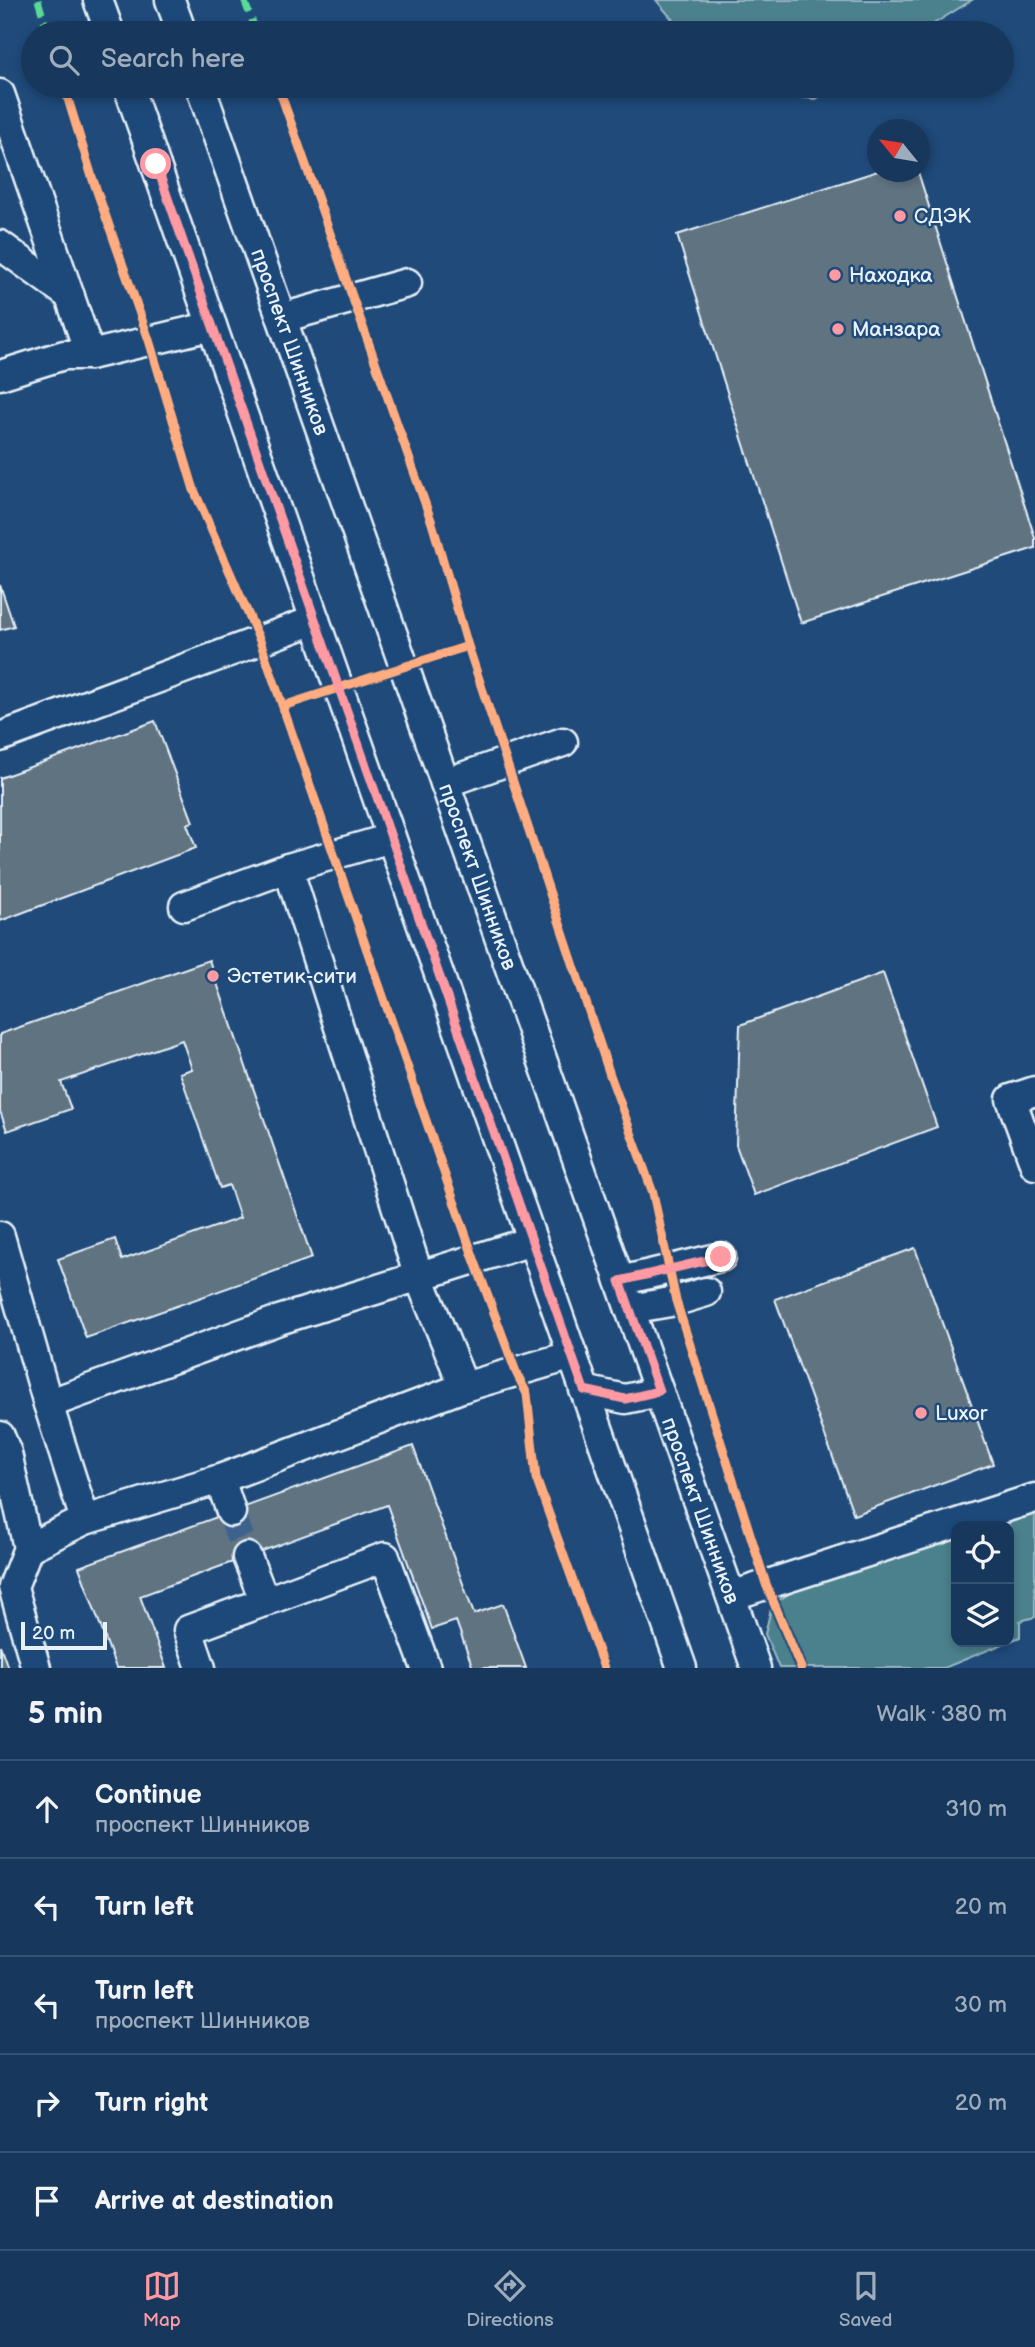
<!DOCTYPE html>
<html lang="en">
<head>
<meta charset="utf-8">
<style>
  :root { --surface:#17385c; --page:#203f62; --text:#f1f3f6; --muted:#9eacbb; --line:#365272; --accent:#ff9aa2 }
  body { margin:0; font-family:"Balsamiq Sans",sans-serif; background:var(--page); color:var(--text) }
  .controls { position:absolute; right:21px; bottom:21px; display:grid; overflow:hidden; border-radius:14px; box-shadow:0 4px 10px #0003 }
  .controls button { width:63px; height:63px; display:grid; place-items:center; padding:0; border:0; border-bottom:2px solid var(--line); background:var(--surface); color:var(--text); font:35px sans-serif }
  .compass { position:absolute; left:867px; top:119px; width:63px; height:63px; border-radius:50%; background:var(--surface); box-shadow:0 4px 10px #0003; rotate:300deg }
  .scale { position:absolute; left:21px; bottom:18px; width:86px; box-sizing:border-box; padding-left:7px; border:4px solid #e8f1f8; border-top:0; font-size:19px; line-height:24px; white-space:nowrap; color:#e8f1f8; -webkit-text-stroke:5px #1f4a7a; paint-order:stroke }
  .stop { position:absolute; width:21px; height:21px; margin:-16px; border:5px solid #ff9aa2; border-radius:50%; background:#fff }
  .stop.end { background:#ff9aa2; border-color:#fff; box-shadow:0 2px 7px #0008 }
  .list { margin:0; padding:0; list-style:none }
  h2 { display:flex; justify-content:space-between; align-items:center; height:91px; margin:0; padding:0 28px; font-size:30px }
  h2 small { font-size:23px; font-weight:400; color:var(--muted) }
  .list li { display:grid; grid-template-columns:46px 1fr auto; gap:21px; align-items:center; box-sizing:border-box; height:98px; padding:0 28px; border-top:2px solid var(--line) }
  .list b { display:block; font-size:26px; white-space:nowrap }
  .list p { margin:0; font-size:23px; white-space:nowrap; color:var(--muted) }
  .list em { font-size:23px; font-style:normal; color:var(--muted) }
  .icon { flex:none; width:38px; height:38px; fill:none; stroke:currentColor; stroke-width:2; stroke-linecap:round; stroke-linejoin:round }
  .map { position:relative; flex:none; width:1035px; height:1668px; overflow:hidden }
  .search { position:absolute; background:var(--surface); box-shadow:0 4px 10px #0003; left:21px; right:21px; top:21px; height:77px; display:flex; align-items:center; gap:18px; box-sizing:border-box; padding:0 24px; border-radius:38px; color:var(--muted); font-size:26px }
  .sheet { height:581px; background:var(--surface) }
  nav { display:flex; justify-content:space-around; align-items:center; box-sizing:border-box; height:98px; border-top:2px solid var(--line); background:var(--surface); font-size:19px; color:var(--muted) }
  nav a { display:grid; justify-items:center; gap:4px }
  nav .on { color:var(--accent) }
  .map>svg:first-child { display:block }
  .green { fill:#4b808d; stroke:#9ab8c2; stroke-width:2 }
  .building { fill:#607381; stroke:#e8f1f8; stroke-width:2 }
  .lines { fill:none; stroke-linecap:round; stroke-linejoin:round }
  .minor-tunnel { stroke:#3d638d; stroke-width:28; stroke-dasharray:28 14; stroke-linecap:butt }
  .minor-casing { stroke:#e8f1f8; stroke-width:33 }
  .minor { stroke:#1f4a7a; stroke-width:28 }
  .quiet { stroke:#5adb95; stroke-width:7; stroke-dasharray:14 7; stroke-linecap:butt }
  .cycleway-casing { stroke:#1f4a7a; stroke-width:13 }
  .cycleway { stroke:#ffac80; stroke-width:9 }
  .route { stroke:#ff9aa2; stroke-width:9 }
  .poi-dot { fill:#ff9aa2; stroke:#1f4a7a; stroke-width:2.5 }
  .labels { text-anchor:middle; stroke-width:5; stroke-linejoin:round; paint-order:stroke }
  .poi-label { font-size:21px; fill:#e8f1f8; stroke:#1f4a7a; text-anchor:start }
  .street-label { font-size:21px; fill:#e8f1f8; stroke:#1f4a7a }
</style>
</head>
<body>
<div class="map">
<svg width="1035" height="1668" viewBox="0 0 1035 1668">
  <rect width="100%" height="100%" fill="#1f4a7a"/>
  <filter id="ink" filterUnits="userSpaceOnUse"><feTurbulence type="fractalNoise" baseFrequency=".0143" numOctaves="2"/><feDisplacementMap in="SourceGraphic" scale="14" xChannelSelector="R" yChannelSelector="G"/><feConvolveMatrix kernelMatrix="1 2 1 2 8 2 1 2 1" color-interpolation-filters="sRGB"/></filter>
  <g filter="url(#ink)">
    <!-- green -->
    <path class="green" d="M656,0h316l-53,33h-235z
      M728,86h109l-21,13 -83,-7z
      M1035,1514v103l-15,4v16l-76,31h-165l-14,-34 7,-30 24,-14 160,-51v103h53v-116h-12z"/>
    <!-- building -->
    <path class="building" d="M878,171l40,1 117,366v10l-234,75 -124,-388z
      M0,585l14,41 -14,4z
      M155,721l38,101 -6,2 9,24 -196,73v-143z
      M209,960l103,298 -226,80 -28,-79 57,-20 7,21 118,-42 -11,-33 -9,3 -40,-115 12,-4 -10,-29 -121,42 10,27 -64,22 -7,-20v-77z
      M883,973l54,154 -183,68 -18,-50 4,-120z
      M915,1248l78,216 -139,51 -79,-216z
      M413,1446l61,168 29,-10 23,64h-53l-17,-47 -24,8 -45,-124 -247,91 26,72h-50l-37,-101z
      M0,1645l8,23h-8z"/>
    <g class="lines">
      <!-- minor-tunnel -->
      <path class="minor-tunnel" d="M231,1512l16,45"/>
      <!-- minor casing -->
      <g class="minor-casing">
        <g id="minor">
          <path d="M98,0l12,33"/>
          <path d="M170,0l12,33"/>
          <path d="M128,86l554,1582"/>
          <path id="s1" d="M200,86l556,1582"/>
          <path d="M0,94l90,261"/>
          <path d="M0,245l70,51"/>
          <path d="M282,318l125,-35"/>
          <path d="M0,375l64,-20h26l122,-29"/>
          <path d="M0,737l315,-117"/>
          <path d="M445,783l118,-41"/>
          <path d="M288,868l131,409 45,110"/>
          <path d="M184,906l104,-38 103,-30"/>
          <path d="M1035,1091l-24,8 24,66"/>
          <path d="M0,1236l48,168 37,116"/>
          <path d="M620,1281l101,-24"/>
          <path d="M630,1309l46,-8 30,-9"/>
          <path d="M584,1390l41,9 34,-7"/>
          <path d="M48,1404l231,-84 253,-79"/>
          <path d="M0,1436l7,17 21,95 -15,39 23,81"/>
          <path d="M220,1479l11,33"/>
          <path d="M28,1548l57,-28 135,-41 244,-92 109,-32"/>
          <path d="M247,1557l18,45"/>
          <path d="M731,1596l304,-98"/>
          <path d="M201,1668l-13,-38 197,-73 41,111"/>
        </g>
      </g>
      <!-- minor -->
      <use href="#minor" class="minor"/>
      <!-- quiet -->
      <path class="quiet" d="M38,0l10,33
        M244,0l13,33"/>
      <!-- cycleway casing -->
      <g class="cycleway-casing">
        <path id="cycleway" d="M64,86l28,91 57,163 45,150 66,151 214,618 42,113 11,22 9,84 68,190
          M278,86l154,437 36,123 142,429 43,118 23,108 90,283 35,84
          M283,706l185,-60"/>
      </g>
      <!-- cycleway -->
      <use href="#cycleway" class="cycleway"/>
    </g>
  </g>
  <g class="lines" filter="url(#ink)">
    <!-- route -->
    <path class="route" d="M156,164l428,1226 41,9 34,-8 -39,-110 101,-24"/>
  </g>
  <!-- markers -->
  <g class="poi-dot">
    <circle cx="900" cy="216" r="7"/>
    <circle cx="835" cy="275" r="7"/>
    <circle cx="838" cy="329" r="7"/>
    <circle cx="213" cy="976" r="7"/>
    <circle cx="921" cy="1413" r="7"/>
  </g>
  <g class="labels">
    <!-- poi labels -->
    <g class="poi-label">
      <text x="914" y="223">СДЭК</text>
      <text x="849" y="282">Находка</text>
      <text x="852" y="336">Манзара</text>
      <text x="227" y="983">Эстетик-сити</text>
      <text x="935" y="1420">Luxor</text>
    </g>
    <!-- street labels -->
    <g class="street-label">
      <text dy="7" stroke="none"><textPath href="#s1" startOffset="271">проспект Шинников</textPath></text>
      <text dy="7" stroke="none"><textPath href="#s1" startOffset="838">проспект Шинников</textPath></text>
      <text dy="7" stroke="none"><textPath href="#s1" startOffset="1510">проспект Шинников</textPath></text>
    </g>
  </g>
</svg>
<div class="controls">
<button><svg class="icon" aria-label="locate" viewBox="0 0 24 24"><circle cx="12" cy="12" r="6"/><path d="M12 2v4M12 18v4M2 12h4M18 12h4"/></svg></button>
<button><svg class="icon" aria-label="layers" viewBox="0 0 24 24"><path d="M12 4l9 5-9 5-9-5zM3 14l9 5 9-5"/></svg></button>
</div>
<svg class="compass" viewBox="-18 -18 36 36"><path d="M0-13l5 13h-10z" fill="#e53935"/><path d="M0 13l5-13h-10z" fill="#9eacbb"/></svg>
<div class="scale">20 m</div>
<div class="stop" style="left:156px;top:164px"></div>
<div class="stop end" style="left:721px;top:1257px"></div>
<div class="search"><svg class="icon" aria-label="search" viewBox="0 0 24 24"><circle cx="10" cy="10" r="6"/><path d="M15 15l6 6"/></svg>Search here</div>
</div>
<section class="sheet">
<h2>5 min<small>Walk · 380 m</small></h2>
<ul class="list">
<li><svg class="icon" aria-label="ahead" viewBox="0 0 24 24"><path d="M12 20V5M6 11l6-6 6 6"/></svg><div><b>Continue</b><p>проспект Шинников</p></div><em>310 m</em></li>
<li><svg class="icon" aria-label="left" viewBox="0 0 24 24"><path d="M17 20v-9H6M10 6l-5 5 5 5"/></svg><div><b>Turn left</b></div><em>20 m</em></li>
<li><svg class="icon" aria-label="left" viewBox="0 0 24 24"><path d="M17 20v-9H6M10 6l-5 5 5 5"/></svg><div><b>Turn left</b><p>проспект Шинников</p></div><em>30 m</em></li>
<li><svg class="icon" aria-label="right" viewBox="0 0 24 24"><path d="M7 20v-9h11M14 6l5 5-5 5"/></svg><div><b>Turn right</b></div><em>20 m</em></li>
<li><svg class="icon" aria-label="arrive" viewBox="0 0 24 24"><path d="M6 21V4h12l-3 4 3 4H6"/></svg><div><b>Arrive at destination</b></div></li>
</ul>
</section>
<nav>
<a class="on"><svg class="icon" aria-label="map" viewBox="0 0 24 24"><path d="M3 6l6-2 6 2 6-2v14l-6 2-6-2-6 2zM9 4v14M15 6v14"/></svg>Map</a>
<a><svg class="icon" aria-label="directions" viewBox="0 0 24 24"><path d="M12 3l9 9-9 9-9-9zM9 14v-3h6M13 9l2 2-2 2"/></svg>Directions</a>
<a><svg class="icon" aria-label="saved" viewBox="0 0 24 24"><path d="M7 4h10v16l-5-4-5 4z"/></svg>Saved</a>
</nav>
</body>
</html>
